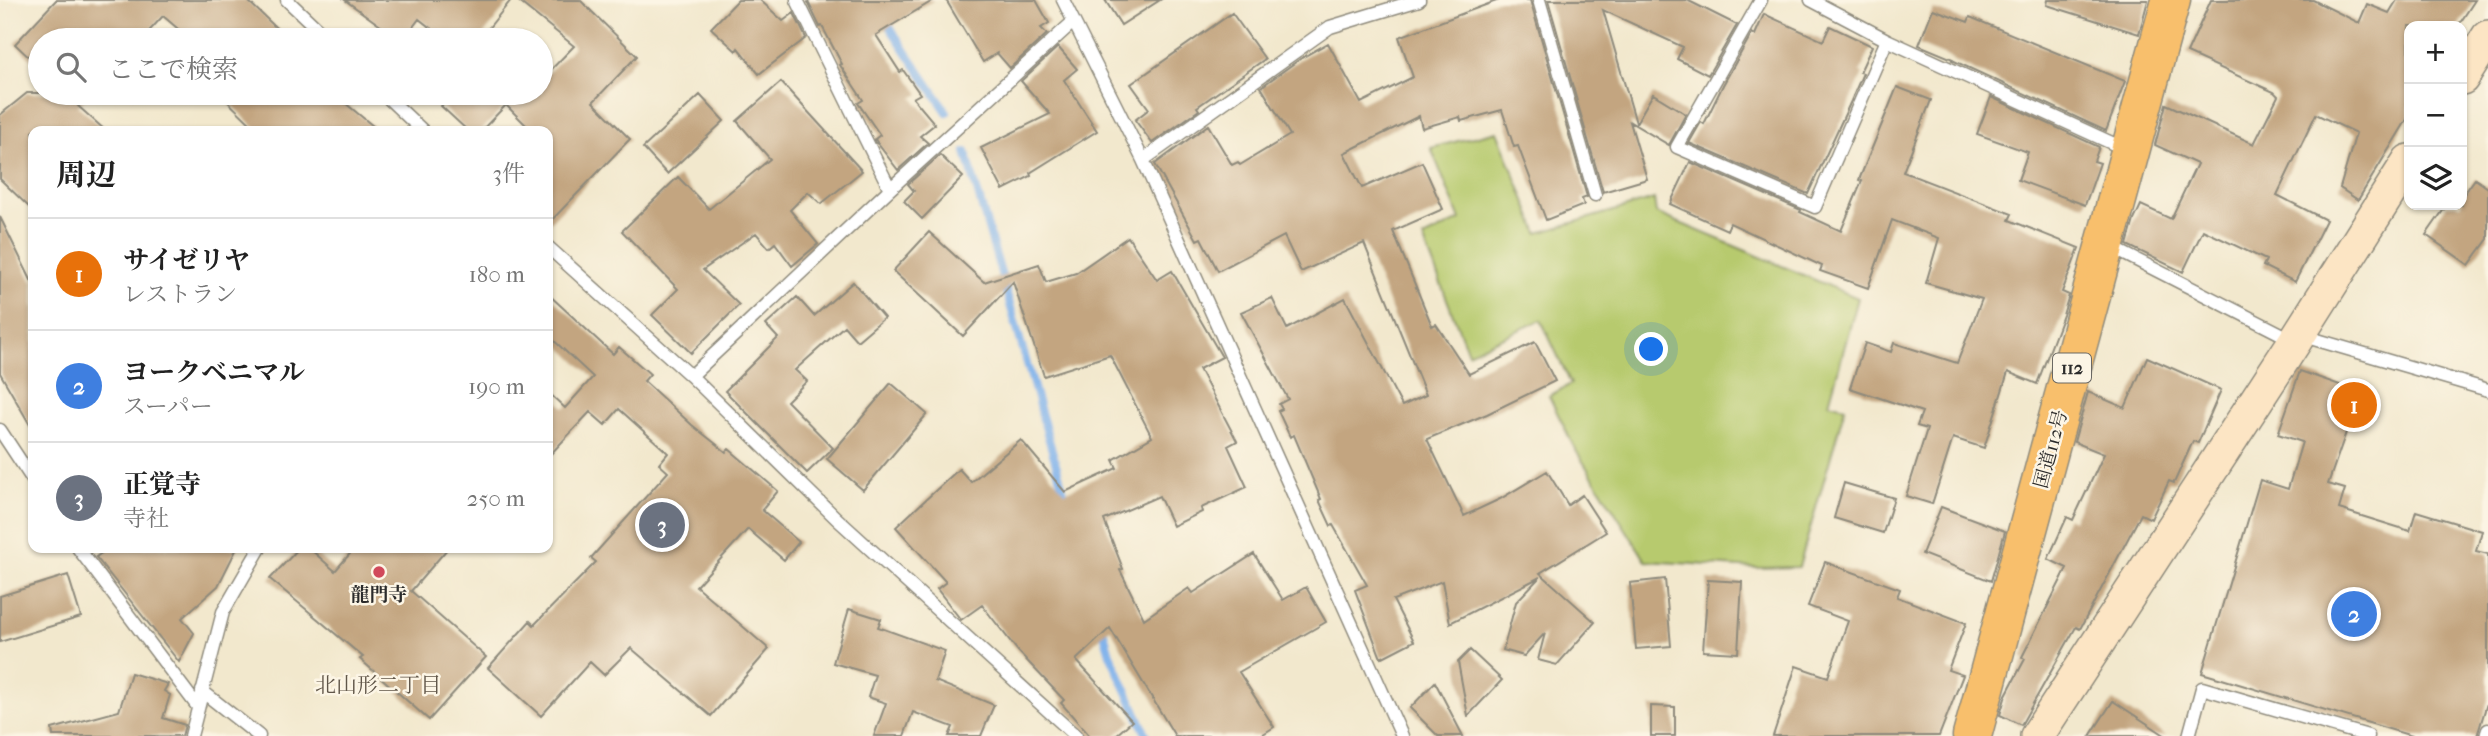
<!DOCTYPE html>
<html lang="ja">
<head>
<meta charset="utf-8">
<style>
  :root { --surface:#fff; --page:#f2f2f2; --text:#222; --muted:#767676; --line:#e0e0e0; --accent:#0b8043 }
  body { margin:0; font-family:"IM FELL French Canon","Noto Serif JP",serif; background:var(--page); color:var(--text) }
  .controls { position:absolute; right:21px; top:21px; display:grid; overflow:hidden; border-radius:14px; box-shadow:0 2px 5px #0004 }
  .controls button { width:63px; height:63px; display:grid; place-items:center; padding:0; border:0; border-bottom:2px solid var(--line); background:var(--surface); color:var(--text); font:35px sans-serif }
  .you { position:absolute; left:1652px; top:350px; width:24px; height:24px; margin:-18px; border:5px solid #fff; border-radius:50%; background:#1a73e8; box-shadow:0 0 0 10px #1a73e833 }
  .badge { display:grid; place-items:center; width:46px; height:46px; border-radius:50%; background:var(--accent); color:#fff; font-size:23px; font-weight:700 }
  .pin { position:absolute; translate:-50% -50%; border:4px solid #fff; box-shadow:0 2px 7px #0006 }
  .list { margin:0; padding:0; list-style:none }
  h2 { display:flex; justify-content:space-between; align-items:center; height:91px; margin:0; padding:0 28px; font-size:30px }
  h2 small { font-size:23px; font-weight:400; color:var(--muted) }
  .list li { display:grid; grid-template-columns:46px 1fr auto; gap:21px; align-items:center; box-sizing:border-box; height:112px; padding:0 28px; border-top:2px solid var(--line) }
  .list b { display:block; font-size:26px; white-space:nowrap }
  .list p { margin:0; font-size:23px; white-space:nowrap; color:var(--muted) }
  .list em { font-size:23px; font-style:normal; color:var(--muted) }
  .icon { flex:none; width:38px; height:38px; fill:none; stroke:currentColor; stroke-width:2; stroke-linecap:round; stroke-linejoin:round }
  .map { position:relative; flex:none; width:2488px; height:736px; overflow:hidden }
  .search { position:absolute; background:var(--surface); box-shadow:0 2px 5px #0004; left:28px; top:28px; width:525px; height:77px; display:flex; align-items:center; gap:18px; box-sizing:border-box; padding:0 24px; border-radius:38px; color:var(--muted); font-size:26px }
  .panel { position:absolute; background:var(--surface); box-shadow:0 2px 5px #0004; left:28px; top:126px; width:525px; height:427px; border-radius:14px }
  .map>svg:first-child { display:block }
  .green { fill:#b7ca6e; stroke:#717a4c; stroke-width:2 }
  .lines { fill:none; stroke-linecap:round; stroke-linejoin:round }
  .stream { stroke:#7eb1eb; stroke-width:8 }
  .building { fill:#c3a580 }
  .lane-casing { stroke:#8e8a7c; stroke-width:15 }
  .secondary-casing { stroke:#8e8a7c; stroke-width:36 }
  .highway-casing { stroke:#8e8a7c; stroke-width:41 }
  .lane { stroke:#fff; stroke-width:12 }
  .secondary { stroke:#fce5c4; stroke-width:33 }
  .highway { stroke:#f8bf6c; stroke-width:38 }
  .poi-dot { fill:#d1495b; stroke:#fcf5e5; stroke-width:2.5 }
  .labels { text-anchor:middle; stroke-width:5; stroke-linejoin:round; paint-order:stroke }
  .shield { fill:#fcf5e5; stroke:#6a6863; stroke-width:2 }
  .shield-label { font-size:18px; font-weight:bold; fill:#2b2b2b }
  .street-label { font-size:19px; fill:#2b2b2b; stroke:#fcf5e5 }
  .poi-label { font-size:19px; font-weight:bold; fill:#2b2b2b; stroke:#fcf5e5 }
  .neighbourhood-label { font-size:21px; fill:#605649; stroke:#fcf5e5 }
</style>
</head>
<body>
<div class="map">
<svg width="2488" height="736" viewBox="0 0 2488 736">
  <rect width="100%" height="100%" fill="#fcf5e5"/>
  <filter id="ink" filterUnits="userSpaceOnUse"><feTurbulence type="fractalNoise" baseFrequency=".0143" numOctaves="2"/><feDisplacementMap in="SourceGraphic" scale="14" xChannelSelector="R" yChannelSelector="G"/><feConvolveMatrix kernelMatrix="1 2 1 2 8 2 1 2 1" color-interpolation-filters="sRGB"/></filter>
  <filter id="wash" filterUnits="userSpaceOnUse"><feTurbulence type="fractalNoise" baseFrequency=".00686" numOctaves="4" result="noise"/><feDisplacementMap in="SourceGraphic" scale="28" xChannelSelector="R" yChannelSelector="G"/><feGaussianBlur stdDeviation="1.57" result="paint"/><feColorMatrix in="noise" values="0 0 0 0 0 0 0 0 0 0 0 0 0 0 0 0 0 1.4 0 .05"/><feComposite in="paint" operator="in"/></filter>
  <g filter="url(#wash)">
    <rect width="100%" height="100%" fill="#f2e8cd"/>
    <!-- green -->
    <path class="green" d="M1497,131l41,102 116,-34 2,14 202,85 -29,105 16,4 -46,160 -43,1 -110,-7 -71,-112 -26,-53 22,-12 -30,-64 -73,33 -45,-115 37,-18 -29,-72z"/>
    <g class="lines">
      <!-- stream -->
      <path class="stream" d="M885,20l62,92
        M966,152l100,347
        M1102,626l8,28 37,82"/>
    </g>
    <g id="blocks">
      <!-- building -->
      <path class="building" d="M56,0h191l42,40h-98l-28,-24 -22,24h-101v28l-25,-24z
        M345,0h166l-32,40h-33l-27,-21 -16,21h-3z
        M517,0h63l57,56 -44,46 37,37 -82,85v-93h-16l-26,-26 -25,26h-13l-27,-25 13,-13h87v-13l33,-34z
        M738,0h22l23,21 11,-8 12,25 -47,36 -21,-26 -2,3 -25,-23z
        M811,0h123l-58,35 24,37 3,-2 17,24 -7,4 22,26 -15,12 8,7 -30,27 -20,-26 -3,-5 5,-4 -22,-32 5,-3 -23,-35 2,-1 -20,-38 -2,1 -12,-25z
        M946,0h90l13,23 -8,5 6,6 -37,34 -13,-15 -14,9z
        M1105,0h55l-39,25z
        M1499,0h31l57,197 -5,2 2,6 -38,15 -28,-74 -4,1 -12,-37 -41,11 -1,-4 -38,11 -3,-12 -75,37 18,35 60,-26 21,47 -50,22 39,95 4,-2 33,50 66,-32 20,39 -68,33 -60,25 37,77 36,-17 47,-28 21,34 14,-10 24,37 -66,41 55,49 -38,43 -19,-5 7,-27 -21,23 -21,-6 13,-48 24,-25 -90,46 -8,-42 -49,19 21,41 -33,17 -26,-68 12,-5 -34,-60 -2,1 -12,-26 2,-1 -27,-64 -4,2 -12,-26 4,-2 -3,-5 9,-5 -47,-87 31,-14 15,31 58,-31 57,108 24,-11 -62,-152 -63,29 -17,-36 -66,35 -17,-33 -4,2 -42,-76 53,-39 24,40 6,-3 2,3 50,-30 -29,-48 39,-28 28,-16 33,60 52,-26 -14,-40z
        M1548,0h139l50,25 -29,50 -31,-16 6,-12 -80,-37 33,113 17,-29 33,20 -17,31 -39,-23 17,57 -44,13z
        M2048,0h100l-9,34 -92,-29z
        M2211,0h102l46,23 8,-19 22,9 8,-13h78l-17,26h-49v90l-51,84 -18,-12 16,-55 -40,-19 -39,81 49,25 -31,62 -32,-16 3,-6 -63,-30 -20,42 -56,-27 7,-25 7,-15 30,14 26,-55 -42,-19 11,-41 88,40 24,-48 -4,-4 -87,-39z
        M1933,9l35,13 2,-5 155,64 -19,50 -154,-71 1,-1 -34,-14z
        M1232,13l33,46 -68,48 2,3 -47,33 -17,-23 14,-11 -18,-25z
        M1764,14l59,27 7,-15 42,20 -12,26 3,1 -12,28 -43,93 -119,-51 12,-21 3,2 19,-39 29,-52 3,2z
        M1058,47l19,22 -13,11 33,51 -67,42 1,3 -28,14 -22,-42 69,-34 -29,-33z
        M781,82l81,89 -41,33 -13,-12 -18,18 28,34 -26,22 -17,-23 -6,5 -13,-15 -53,37 36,35 -48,48 -39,-38 26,-26 -56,-58 56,-54 31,32 61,-50 -33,-38z
        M1897,87l34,13 -28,72 109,42 -3,6 70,28 -17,44 7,3 -6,20 -26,69 -29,-12 -24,76 -31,-10 -21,66 -26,-8 21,-67 -10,-3 5,-14 -72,-24 15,-45 26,9 3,-9 63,20 25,-64 -56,-16 13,-45 -47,-18 -24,68 -48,-17 2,-5 -92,-43 -3,7 -57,-26 20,-42 111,48 -1,2 41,19 21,-50 -3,-1z
        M27,93h64l-13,13 28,25h-73v80l-33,-32v-64z
        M219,93h114l46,38h-121z
        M700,95l24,26 -57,53 -24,-26z
        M1991,97l108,50 -5,14 6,2 -15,42 -67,-25 10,-28 -51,-18z
        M940,155l23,22 -41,42 -18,-18 10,-10 -6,-7z
        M2475,179l13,9v51l-19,26 -43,-30 21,-30h15v-8z
        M0,217l33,67v146l-33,-57z
        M929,232l55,50 55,-18 7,18 30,-9 52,-36 29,43 15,-9 50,86 -23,12 38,72 -9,5 19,41 -46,21 1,4 -29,14 -14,-30 -55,24 19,49 -3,1 24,49 45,-31 4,5 61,-39 29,46 23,-13 20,35 -87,50 35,55 -14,9h-85l-65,-108 -34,32 56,61 -17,15h-25l-29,-33 3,-3 -46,-49 -36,-46 -21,15 -24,-31 9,-7 -50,-55 63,-58 12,13 50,-42 44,52 52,-24 -4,-8 39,-23 -42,-82 -66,21 -31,-94 -50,54 -70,-65z
        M853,282l31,36 -27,23 -13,-15 -49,44 12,11 -20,20 46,47 -26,25 -82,-82 53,-53 -12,-13 31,-28 17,19z
        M548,294l65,60 6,-7 31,27 -6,7 48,44 34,27 3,-3 49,42 -16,19 37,32 -15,18 -36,-31 -52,57 73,63 -58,67 -80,-68 -27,27 -14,-13 -49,54 -53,-48 42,-47 4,4 62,-63 -5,-4 77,-86 -9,-8 9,-11 -49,-44 -14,16 -15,-13 -42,45v-65l17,16 28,-31 -45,-42z
        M2147,357l74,33 -23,53 -5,-2 -19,42 -5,-2 -18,38 -10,-5 -61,115 -4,-2 -55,98 -21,-10 6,-20 19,-36 -3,-2 45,-89 -19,-9 19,-42 6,3 31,-66 -30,-12 14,-50 37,16z
        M2300,371l60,21 -32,92 17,5 -6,20 71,22 6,-20 66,20 -6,20 12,3v146l-11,36h-65l-210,-63 58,-193 28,9 14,-47 -24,-8z
        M891,383l36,31 -64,76 -36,-31z
        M1844,483l50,15 -11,35 -49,-15z
        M1941,507l64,24 -14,50 -69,-27z
        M109,548h128l-19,38 -36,32 12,15 -15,29 -83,-105z
        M299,548h10l26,23 20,-23h93l-37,43 75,66 -57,63 -69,-61 3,-2 -93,-78z
        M1825,562l75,27 -3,8 69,26 -18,47 15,5 -24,61h-166l23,-70 32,11 20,-56 -40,-15z
        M68,575l13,42 -81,25v-46z
        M1665,579l6,67 -35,3 -6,-66z
        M1708,580l34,2 -4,71 -35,-2z
        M849,609l32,10 -3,8 67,24 -10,30 59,24 -13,31h-32l4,-9 -40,-15 -9,24h-30l12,-33 -18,-6 7,-22 -42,-12z
        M1470,650l32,30 -34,36 -10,-54z
        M131,673l37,11 -4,7 6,4 -7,23 22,7 -3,11h-129l-1,-7 67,-18z
        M1435,682l28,54h-25l-28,-28z
        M2113,701l53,35h-76z
        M1651,706l24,1v29h-24z"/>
    </g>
  </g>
  <g filter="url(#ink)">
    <use href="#blocks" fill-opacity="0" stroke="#8e8a7c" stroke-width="2"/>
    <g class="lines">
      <!-- lane casing -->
      <g class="lane-casing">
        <path id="lane" d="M287,0l42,40
          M797,0l93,189
          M1063,0l80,160 259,576
          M1539,0l56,195
          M1761,0l-84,147 138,60 72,-167
          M1811,0l76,40 240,110
          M383,93l40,38
          M1143,160l187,-133 89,-27
          M2109,246l186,95
          M548,247l143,129 145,142 240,218
          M2300,335l188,55
          M691,376l199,-187 183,-167
          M0,430l33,50
          M78,548l120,159
          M202,691l57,45
          M191,736l32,-124 37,-64
          M2189,736l13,-48 166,48
          M2486,736l2,-6"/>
      </g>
      <!-- secondary casing -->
      <g class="secondary-casing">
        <path id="secondary" d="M2462,78l26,-41
          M2037,736l258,-395 114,-180"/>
      </g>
      <!-- highway casing -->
      <g class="highway-casing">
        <path id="highway" d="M1972,736l199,-736"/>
      </g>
      <!-- lane -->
      <use href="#lane" class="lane"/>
      <!-- secondary -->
      <use href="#secondary" class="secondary"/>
      <!-- highway -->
      <use href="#highway" class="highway"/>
    </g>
  </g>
  <!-- markers -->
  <circle class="poi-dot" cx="379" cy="572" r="7"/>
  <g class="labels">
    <!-- shield labels -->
    <rect class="shield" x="2053" y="353.5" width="38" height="29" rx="5"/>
    <g class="shield-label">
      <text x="2072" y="374">112</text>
    </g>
    <!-- street labels -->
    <g class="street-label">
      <text transform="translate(2050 449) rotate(-75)" y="7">国道112号</text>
    </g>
    <!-- poi labels -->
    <g class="poi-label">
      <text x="379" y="601">龍門寺</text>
    </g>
    <!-- neighbourhood labels -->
    <g class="neighbourhood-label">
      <text x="378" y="692">北山形二丁目</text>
    </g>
  </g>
</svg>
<div class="controls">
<button>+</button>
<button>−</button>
<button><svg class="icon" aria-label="layers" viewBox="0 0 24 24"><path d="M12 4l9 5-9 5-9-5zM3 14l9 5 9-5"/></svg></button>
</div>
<div class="you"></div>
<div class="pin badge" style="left:2354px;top:405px;background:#e8710a">1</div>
<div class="pin badge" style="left:2354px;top:614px;background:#3f7fe0">2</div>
<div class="pin badge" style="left:662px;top:525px;background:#6b7280">3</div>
<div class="search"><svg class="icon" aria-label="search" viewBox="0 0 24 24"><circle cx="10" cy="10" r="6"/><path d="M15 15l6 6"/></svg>ここで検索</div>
<section class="panel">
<h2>周辺<small>3件</small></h2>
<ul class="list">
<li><span class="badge" style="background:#e8710a">1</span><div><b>サイゼリヤ</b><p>レストラン</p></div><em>180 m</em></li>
<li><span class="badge" style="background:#3f7fe0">2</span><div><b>ヨークベニマル</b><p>スーパー</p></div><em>190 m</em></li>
<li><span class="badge" style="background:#6b7280">3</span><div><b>正覚寺</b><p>寺社</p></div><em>250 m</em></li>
</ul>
</section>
</div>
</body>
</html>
